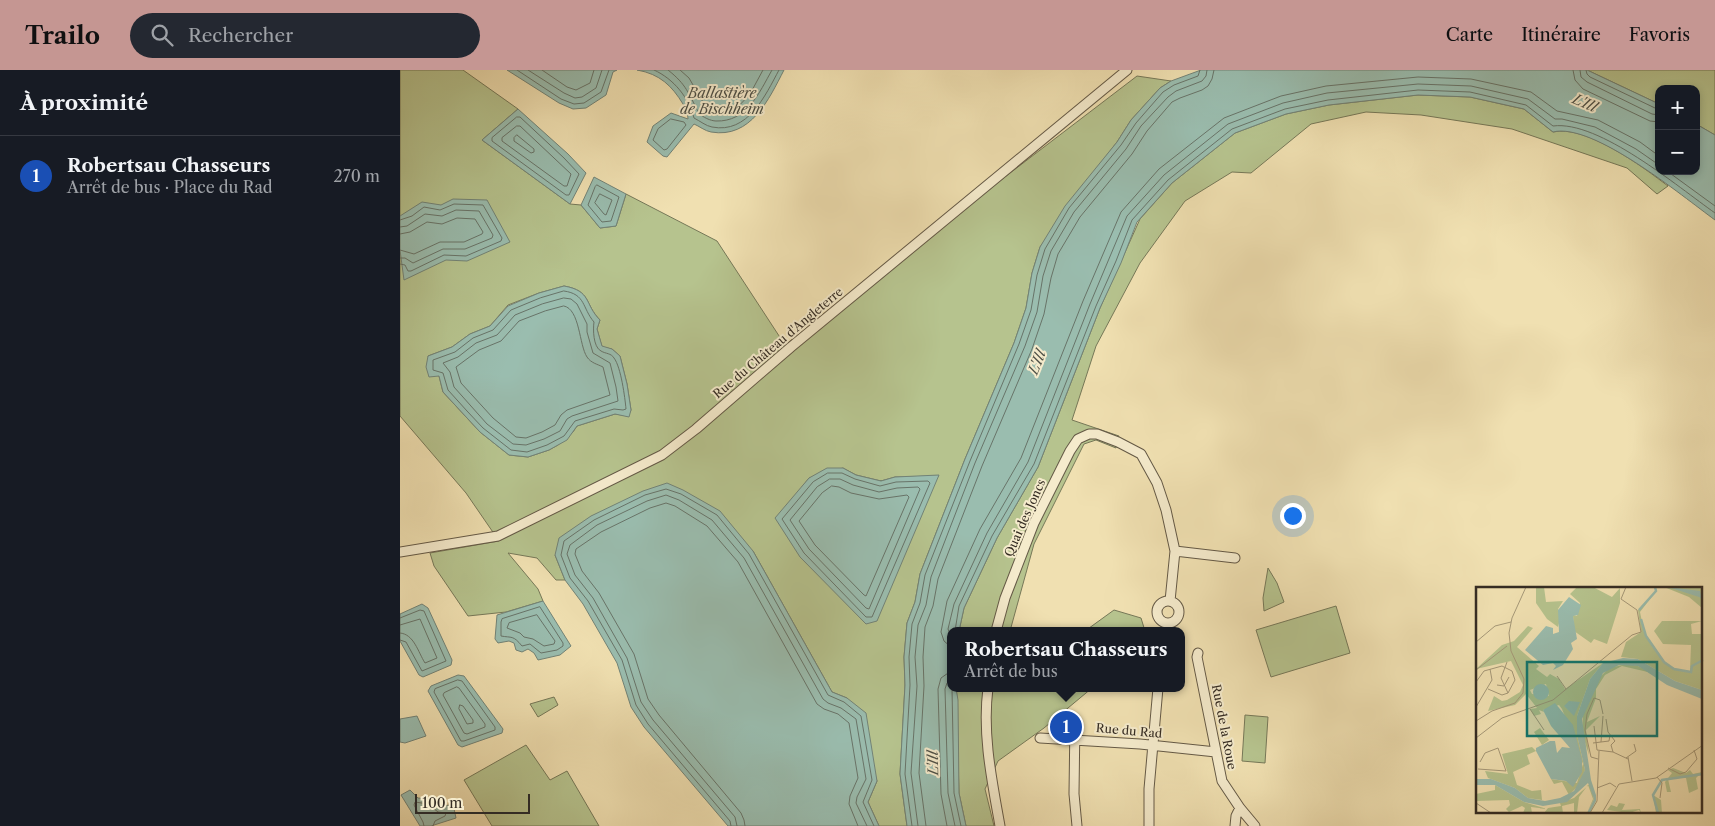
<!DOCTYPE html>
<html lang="fr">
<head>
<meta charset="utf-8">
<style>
  :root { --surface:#171b24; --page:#242831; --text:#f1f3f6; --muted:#9ea1a6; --line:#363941; --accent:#c59692 }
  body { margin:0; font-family:"Libre Caslon Text",serif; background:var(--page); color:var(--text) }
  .controls { position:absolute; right:15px; top:15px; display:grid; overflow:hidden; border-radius:10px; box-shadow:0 2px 8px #0003 }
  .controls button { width:45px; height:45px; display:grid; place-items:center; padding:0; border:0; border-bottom:1px solid var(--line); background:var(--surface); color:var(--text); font:25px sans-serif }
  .scale { position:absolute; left:15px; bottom:12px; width:115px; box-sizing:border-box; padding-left:5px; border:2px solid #352c23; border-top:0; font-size:14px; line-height:18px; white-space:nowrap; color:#352c23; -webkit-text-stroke:4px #f5ebcc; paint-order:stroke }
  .you { position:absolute; left:892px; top:445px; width:18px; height:18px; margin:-12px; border:4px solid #fff; border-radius:50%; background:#1a73e8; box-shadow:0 0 0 8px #1a73e833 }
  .badge { display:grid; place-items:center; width:32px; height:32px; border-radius:50%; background:var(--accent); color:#fff; font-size:16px; font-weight:700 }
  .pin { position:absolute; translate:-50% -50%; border:2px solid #fff; box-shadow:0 1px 5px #0006 }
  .popup { position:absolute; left:547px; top:557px; width:238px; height:65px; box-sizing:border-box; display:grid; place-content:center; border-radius:10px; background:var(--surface); filter:drop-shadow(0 1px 4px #0005); font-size:16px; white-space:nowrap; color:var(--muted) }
  .popup b { font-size:19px; color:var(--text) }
  .popup::after { content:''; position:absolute; left:50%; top:100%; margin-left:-10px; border:10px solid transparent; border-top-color:var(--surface) }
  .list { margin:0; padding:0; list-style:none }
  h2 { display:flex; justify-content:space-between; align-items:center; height:65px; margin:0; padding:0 20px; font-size:21px }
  h2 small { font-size:16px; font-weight:400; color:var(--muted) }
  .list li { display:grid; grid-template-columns:32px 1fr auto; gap:15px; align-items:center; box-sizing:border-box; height:80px; padding:0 20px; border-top:1px solid var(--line) }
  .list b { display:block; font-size:19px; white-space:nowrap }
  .list p { margin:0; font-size:16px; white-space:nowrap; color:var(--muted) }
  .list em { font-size:16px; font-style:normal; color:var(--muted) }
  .icon { flex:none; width:28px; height:28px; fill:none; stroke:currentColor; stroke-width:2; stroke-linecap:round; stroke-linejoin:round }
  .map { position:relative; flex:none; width:1315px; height:756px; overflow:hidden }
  header { display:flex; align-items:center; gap:30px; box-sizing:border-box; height:70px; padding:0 25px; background:var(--accent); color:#111 }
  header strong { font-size:24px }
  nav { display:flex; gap:28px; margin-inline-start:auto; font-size:18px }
  .search { width:350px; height:45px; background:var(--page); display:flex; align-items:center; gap:12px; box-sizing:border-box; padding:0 18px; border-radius:28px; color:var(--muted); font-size:19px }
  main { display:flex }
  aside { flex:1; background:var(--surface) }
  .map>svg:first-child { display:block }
  .green { fill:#b6c38e; stroke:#767858; fill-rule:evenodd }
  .water { fill:#9abdaf; stroke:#728377 }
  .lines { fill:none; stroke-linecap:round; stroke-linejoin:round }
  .shore { stroke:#687469; stroke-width:1 }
  .minor-casing { stroke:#645946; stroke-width:11 }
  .minor { stroke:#f5ebcc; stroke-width:9 }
  .labels { text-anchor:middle; stroke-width:4; stroke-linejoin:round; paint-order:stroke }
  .street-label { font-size:12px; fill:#352c23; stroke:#f5ebcc }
  .water-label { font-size:14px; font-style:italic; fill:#4e5046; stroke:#f5ebcc }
  .inset-river { fill:none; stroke:#9abdaf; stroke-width:2.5 }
  .inset-road { fill:none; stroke:#a59878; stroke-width:1 }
  .view { fill:#0f766e; fill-opacity:0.15; stroke:#0f766e; stroke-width:2.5 }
  .inset-edge { fill:none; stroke:#352c23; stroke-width:2.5 }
</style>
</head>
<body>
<header>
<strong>Trailo</strong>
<div class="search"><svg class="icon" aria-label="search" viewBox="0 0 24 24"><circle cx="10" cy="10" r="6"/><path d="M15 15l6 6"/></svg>Rechercher</div>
<nav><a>Carte</a><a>Itinéraire</a><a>Favoris</a></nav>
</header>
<main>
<aside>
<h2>À proximité<small></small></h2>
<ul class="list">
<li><span class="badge" style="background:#1a4fb4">1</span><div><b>Robertsau Chasseurs</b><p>Arrêt de bus · Place du Rad</p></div><em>270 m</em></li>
</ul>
</aside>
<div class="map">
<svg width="1315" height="756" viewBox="0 0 1315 756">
  <rect width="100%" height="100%" fill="#f0e0b1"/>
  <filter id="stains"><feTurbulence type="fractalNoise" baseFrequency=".004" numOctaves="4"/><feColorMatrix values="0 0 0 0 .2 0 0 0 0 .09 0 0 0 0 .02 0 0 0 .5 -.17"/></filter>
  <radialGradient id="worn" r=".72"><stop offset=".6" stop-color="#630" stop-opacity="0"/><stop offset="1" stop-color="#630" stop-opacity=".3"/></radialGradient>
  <!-- green -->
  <path class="green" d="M0,0h63l55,39 -36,31 88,64 11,1 19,23 16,-2 10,-32 91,47 68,104 352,-269 34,5 -11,7 -29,32 -14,22 -24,31 -53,74 -8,26 -6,35 -12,35 -49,116 -45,115 -5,28 -8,21 -3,34 1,28 -5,89 7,52h-28l-11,-24 9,-21 -30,-83 -15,-6 -79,-141 -198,4 10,25h-9l-19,-22 -29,-5 30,36 5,12 -37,11 -38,4 -34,-50 -4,-13 69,-12 -33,-48 -66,-77zM164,216c28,5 20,18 36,34l-3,9 5,18 10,2 8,7 7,28 4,26 -3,6 -13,-2 -38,12 -4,6 -15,13 -9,5 -21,7 -19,-2 -29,-23 -37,-40 -4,-16 -11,-20 24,-9 18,-13 20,-8 18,-21 31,-12zM443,398l13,7 25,6 14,-4 44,-1 -137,11 7,-9z
    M1187,0h128v65l-19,-11v-35h-37v15z
    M1018,25l52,2 54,12 29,23c32,-8 90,35 115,54l-11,8 -30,-26 -115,-39 -91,-14 -55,-3 -55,12 -60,49 -19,-1 -47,29 -45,62 -44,83 -24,74 47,16 -3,12 -20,-8 -12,4 -50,100 -24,87h-51l5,-23 33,-70 41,-71 62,-159 40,-89 32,-36 63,-50 51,-19 43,-9z
    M868,498l9,15 7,19 -20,9 -1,-13z
    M936,536l14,47 -79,24 -15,-47z
    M714,540l27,8 4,13h-60z
    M556,618h136l-48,40 -46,33 -13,28 9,37h-28l-7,-33z
    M154,627l4,8 -20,12 -8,-13z
    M845,645l23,2 -3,46 -23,-2z
    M126,675l24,35 17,-9 32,55h-107l-28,-46z"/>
  <!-- water -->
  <path class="water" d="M107,0h110l-4,2 -7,23 -20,13 -13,1 -14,-6z
    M237,0h147c-15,29 -33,69 -73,62 -6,-1 -12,-6 -17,-8l-27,33 -4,-1 -16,-14 6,-16 18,-13 17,6c0,-6 -2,-10 -5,-15 -11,-18 -23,-30 -46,-34z
    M801,0h386l72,34v67h37v-47l19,11v85c-33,-24 -122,-98 -162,-88l-29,-23 -54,-12 -52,-2 -89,10 -43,9 -51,19 -63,50 -35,39 -16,41 -21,45 -62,159 -41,71 -33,70 -5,23h-8v57h5l2,12 1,93 7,33h-59l-7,-52 5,-89 -1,-28 3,-34 8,-21 5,-28 45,-115 49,-116 12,-35 6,-35 8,-26 25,-41 52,-64 14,-22 29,-32 11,-7z
    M118,39l50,45 18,19 -16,31 -88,-64z
    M194,107l32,17 -10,32 -16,2 -19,-23z
    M53,129l34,1 23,42 -43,19 -21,-1 -42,20 -4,-30v-34l22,-14 19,3z
    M164,216c28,5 20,18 36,34l-3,9 5,17 10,3 8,7 7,28 4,26 -2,7 -14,-3 -38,12 -10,14 -18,10 -21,7 -19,-2 -29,-23 -37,-40 -4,-16 -10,1 -3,-10 2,-11 24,-9 18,-13 20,-8 18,-20 31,-13z
    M427,398h16l13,7 25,6 14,-4 44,-2 -62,146 -11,3 -66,-67 -25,-39 34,-40z
    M267,413l16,7 37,21 33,40 79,141 15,6 19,15 11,68 -9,21 11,24h-151l-84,-99 -13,-20 -14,-44 -34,-59 -18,-24 -10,-25 4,-17 32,-22 52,-25z
    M143,531l28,45 -11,9 -22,5 -4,-7 -6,-4 -6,3 -6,-2 -2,-7 -5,-2 -11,2 -3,-4 2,-24z
    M22,534l6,4 24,52 -1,5 -28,12 -4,-2 -19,-34v-27z
    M58,605l6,1 39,53 -1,4 -40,14 -4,-2 -30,-54 3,-5z
    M17,646l9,20 -21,7 -5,-1v-23z
    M10,720l8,8 12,1 10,8 13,-3 3,14 -25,8h-11l-19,-31z"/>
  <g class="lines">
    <!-- shore -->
    <path class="shore" d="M117,0l44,29 13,5 10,-1 17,-11 8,-22
      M128,0l36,23 11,5 7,-1 14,-9 6,-18
      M142,0l25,17 9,3 14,-7 4,-13
      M254,0c20,9 35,28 40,48 6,3 12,8 18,9 36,7 53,-31 67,-57
      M268,0c19,15 20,23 31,43 3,4 12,8 17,8 31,1 43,-28 56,-51
      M280,0l9,8 18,31 8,5h9l12,-5 14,-15 13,-24
      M1173,0l2,10 8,9 67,32 9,1
      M1180,0l1,7 6,5 65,32 7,1
      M1186,0l1,4 3,3 65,31h4
      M117,47h3l44,41 15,16 -10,21h-3l-74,-54v-3z
      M271,49l13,3 2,3 -19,24 -3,1 -11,-10 5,-11z
      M117,56h3l51,48 -4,12h-3l-62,-45v-3z
      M117,65l17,14v3l-3,1 -17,-12v-3z
      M1267,101l48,35
      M197,115l22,12 -8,24 -9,1 -14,-17 7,-18z
      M200,124l12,6 -6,15 -2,-1 -9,-11z
      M0,150l12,-4 12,-9 16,3 14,-6 29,1 19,33 -1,3 -35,15 -22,-1 -33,16h-3l-3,-6 -5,-1
      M0,157l7,-1 18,-12 17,2 14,-6 23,1 14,24 -1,3 -27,11h-22l-30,14 -8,-5h-5
      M0,164l10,-2 17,-10 15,2 15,-6 18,1 8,13 -1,2 -18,8h-24l-26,12 -14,-4
      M164,221c22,3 18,17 30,31 -1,7 -1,25 7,29 5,3 10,2 13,7 7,9 11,40 12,51l-3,1 -9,-1 -39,12 -11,15 -17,9 -20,7 -16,-2 -28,-22 -16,-17 -19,-21 -5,-17 -10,-3v-10l22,-8 18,-14 20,-8 18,-20 29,-12z
      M164,228l7,1 6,5 10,20v8l6,21 17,10 6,24 2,14 -46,15 -5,3 -7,12 -16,8 -18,6 -13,-1 -26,-20 -33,-37 -4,-15 -7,-9 15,-6 18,-14 21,-8 18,-20 27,-11z
      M164,236c16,3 15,39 23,51 4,6 10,7 16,10l7,28 -43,15 -6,5 -6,10 -13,7 -16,6 -10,-1 -23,-19 -32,-35 -5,-16 23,-17 22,-9 18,-20 26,-10z
      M428,403h14l13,6 25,7 16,-4 32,-1 2,2 -58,134h-6l-62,-64 -22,-34 31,-37z
      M430,409h10l13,6 26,7 18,-4 21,-1 2,2 -51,120 -3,-1 -57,-59 -19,-29 27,-33z
      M432,416l7,1 12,6 28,6 28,-4 2,2 -43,99 -2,-1 -49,-50 -16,-24 23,-28z
      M140,537l23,36v3l-6,4 -16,3 -11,-9 -8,2c-9,-11 -10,-8 -21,-10v-14l1,-3z
      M137,545l18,26 -1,3 -10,2 -11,-7 -9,-2 -4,-4 -13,-5 2,-5z
      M0,548l20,-8 4,1 22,50 -24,10 -16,-29 -6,-2
      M0,555l20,-6 17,39 -12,5c-7,-11 -11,-29 -25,-30
      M555,561l4,-25 33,-70 42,-72 62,-158 20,-45 16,-41 36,-40 64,-51 53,-20 43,-9 90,-10 52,2 56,13 27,21c46,-6 125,61 162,87
      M551,567l-3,-8 6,-25 33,-71 41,-71 62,-158 37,-88 37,-41 64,-51 55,-21 44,-10 91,-9 53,2 57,13 27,20h7l33,8 41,22 23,16
      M551,577l-7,-6 -3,-9 6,-31 33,-72 41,-71 62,-157 38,-89 38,-43 65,-51 57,-22 45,-10 92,-9 53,2 60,13 26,19 41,9 42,22 19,14
      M551,609l-4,4 -2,6 3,104 7,33
      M58,610l4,1 33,46v3l-31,11h-3l-27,-49 1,-3z
      M57,617l2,1 26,36v3l-18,7 -3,-1 -21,-38 1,-2z
      M552,618l2,105 7,33
      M60,635l3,1 10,14v3l-6,1 -8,-15z
      M24,756l-1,-4 -9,-17 1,-3 13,2 10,8 8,1 -1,3 -10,5 -2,5
      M331,756l-1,-5 -82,-97 -12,-19 -14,-45 -34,-59 -18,-23 -9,-23 3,-14 30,-21 51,-25 21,-6 15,5 36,21 32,39 79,141 16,7 17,14 11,64 -9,22 11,24
      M337,756l-2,-9 -82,-97 -12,-18 -14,-44 -34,-60 -18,-23 -8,-21 3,-9 27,-20 50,-24 19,-6 13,5 33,20 32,38 79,141 5,4 13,5 15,11 10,60 -9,18 -1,6 11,23
      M345,756l-1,-6 -3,-7 -82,-98 -11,-16 -14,-45 -35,-61 -17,-22 -7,-17 1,-5 25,-17 49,-24 16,-5 9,3 32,20 31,36 79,142 7,5 14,5 11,9 9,55 -8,18 -1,8 9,22
      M512,756l-7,-52 5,-89 -1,-28 3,-33 8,-21 5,-28 45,-114 49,-117 12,-34 6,-35 8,-26 24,-41 52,-63 15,-22 27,-31 11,-7 24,-9 2,-6
      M518,756l-7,-53 6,-87 -2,-29 3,-32 8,-20 5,-28 44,-114 50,-117 12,-34 6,-36 8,-25 23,-39 52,-63 15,-23 27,-29 8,-6 26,-10 4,-5 1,-6
      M526,756l-7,-53 5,-87 -1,-29 2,-30 8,-21 5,-27 44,-113 50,-117 12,-35 7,-36 7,-24 22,-37 52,-63 15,-23 25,-29 8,-4 22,-8 6,-4 4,-7 2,-9
      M547,756l-6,-32 -3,-105 3,-11 10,-7"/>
    <!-- minor casing -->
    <g class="minor-casing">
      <path id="minor" d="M775,481l60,7
        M0,482l98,-16 164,-81 34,-26 95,-82 336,-277
        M757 542a11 11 0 1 1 22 0a11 11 0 1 1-22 0Z
        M596,561l9,-33 29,-75 36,-72 8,-12 11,-5h8l21,8 23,12 16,29 9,27 9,41 -5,50
        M798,583l-1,4 25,124 18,27 15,18
        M588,618c-6,46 4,93 12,138
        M675,649l-1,75 3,32
        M640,668l100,6 76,8
        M749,756v-37l9,-101
        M835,756l1,-10 4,-8"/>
    </g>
    <!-- minor -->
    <use href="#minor" class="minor"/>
  </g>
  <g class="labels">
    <!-- street labels -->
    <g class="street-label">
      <text transform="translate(378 273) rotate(-40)" y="4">Rue du Château d'Angleterre</text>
      <text transform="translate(625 448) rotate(-66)" y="4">Quai des Joncs</text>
      <text transform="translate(824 657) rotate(79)" y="4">Rue de la Roue</text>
      <text transform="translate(729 661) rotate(5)" y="4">Rue du Rad</text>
    </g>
    <!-- water labels -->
    <g class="water-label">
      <text x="322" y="28">Ballastière<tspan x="322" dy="16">de Bischheim</tspan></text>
      <text transform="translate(1185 33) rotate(24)" y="5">L'Ill</text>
      <text transform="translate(637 292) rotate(-68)" y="5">L'Ill</text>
      <text transform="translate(533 693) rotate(-91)" y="5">L'Ill</text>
    </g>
  </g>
  <!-- overview -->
  <g transform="translate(1076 517)">
    <rect width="226" height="226" fill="#f0e0b1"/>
    <path d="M60,0h8l2,15 17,-1 -5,8 3,6 -3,12 -11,-8 -11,-16zM101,0h16l19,10 8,-9v15l-13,41 -13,-5 -3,4 -17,-12 -1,-16 4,1 3,-13 -10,-9zM188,0h38v21l-13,-11zM181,3l-17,22 4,20 22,32 12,6 12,1 1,-26 -28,-1 -9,-13 8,-10h40l-11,3 1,10h9l1,-4v60l-27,-9 -37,-22 -17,-2 5,-15 15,-10 -3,-22zM52,39l5,2 -16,19 22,19 -3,3 11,8 3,-3 9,5 6,10 38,-26 -13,16 -13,37v19l8,35 -6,15 -10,10 -7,-13 -8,2 -3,-5 26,4 6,-19 -21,-55 -3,-4 -16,5 1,2 -5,-2 2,4 -7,2 -4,-7 7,-1 -11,-14 -11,11 -27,6 6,-15 8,5 5,-1 13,-8 3,-7 -12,-24 -35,8 26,-24 12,-4zM70,97l3,12 -17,-2 -2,-4zM151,77l11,2 14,7 -30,-7 -17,9 -9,14v9l-9,24 13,-6 -14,14 3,25 -7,-22 1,-18 17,-38 9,-9zM64,141l9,12 -7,5 -8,-13zM56,160l4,4 -9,4 3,9 -17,8 4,13 15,6 9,-1 1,10 -14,-2 -13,-10 -27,-10 -3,-7 23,3 -6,-20zM197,181l13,5 4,-3 3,4 9,-2 -6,6 2,11 -9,4 -3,-15h-11l-7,1 3,13h-4l-2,-10 7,-9 -4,-3zM114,197l2,5 2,10 -7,14 6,-14 -5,-14 -9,12 -2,16h-3v-10l-12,3 1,7h-19l4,-5 13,-2 -1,-3 14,-5zM19,198l29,17 23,7 -16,-2 1,6h-9l2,-5 -3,-2 -13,6 -3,-3 4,-4 -1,-5 -33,1v-7l19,-4zM177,208l8,5 1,13h-6zM143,216l6,1 -3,6 18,-1 1,4 -2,-3 -10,3 -22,-3 4,-5 6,2z" fill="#b6c38e" fill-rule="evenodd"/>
    <path d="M192,0l32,4 2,8 -3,-2zM93,10l12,8 -3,10 -5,1 4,23 -6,4 2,6 -10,16 -10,5 3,-4 -3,-3 -10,2 -18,-15 21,-24 7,2v6l6,-2 -1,-22zM147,71l15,1 37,22 27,9v9l-35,-14 -29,-19 -19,-1 -16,8 -21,46 9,61 5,15v6l-6,12h-3l7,-14 -6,-16 -21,19 -24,4 -19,-4 -29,-17h-19l1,-6h14l24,9 13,10 17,3 15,-3 14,-7 11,-21 -8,-35v-19l13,-37 13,-16zM57 105a8 8 0 1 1 16 0a8 8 0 1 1-16 0ZM93,114l11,1 -6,14 -10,-10zM79,116l18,22 9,35v12l-9,15 -7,-6 -15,-2 -15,-28v-3l14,-7h5l2,12 5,-6 8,1 -19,-22 -8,-16z" fill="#9abdaf"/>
    <path class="inset-river" d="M163,23l17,-19 -1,-4M165,32l5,17 18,26 10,7 17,3 1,-6 11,-6M182,226l-5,-18 9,-15 41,-6"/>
    <path class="inset-road" d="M0,55l19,-16 16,-4M31,75l-6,16 7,15M0,83l31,-24M81,89l9,13M0,95l8,-11 18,-5 10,5 3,9 -7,13 -6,2 -14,-6M21,98l7,1 5,-9M0,120l16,-27 -2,-11M54,122l14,21M130,132l2,13 7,9 -4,4 2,7 15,7M0,134l16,-10 23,-8 8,-10 1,-14 -13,-28 -2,-18 3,-15 14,-31M118,139l3,24 16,2M0,151l26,-20 51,-18 79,-65 9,-3 -4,-22 -16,-11 5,-12M125,155l2,-26M117,156l16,-2 1,-6M152,170l4,24M150,171l10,-7 -2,-7M122,172l-7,-2 -6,-27 2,-16 7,-16 6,2 3,14M192,181l12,6 6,-2 11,-13 -3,-9M2,182l28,2 -8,-23 -13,5 -5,9M181,190l5,6 -2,15M121,201l13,-5 6,4M0,216l15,10M114,226l7,-12 2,-50M126,226l17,-29 37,-6 47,-33"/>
    <path class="view" d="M51,75h130v74h-130z"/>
    <rect width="226" height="226" class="inset-edge"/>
  </g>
  <rect width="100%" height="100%" filter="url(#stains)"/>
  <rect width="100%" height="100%" fill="url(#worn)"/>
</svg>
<div class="controls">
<button>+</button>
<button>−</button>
</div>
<div class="scale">100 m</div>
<div class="you"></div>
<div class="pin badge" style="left:666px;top:657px;background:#1a4fb4">1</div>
<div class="popup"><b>Robertsau Chasseurs</b>Arrêt de bus</div>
</div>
</main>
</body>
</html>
